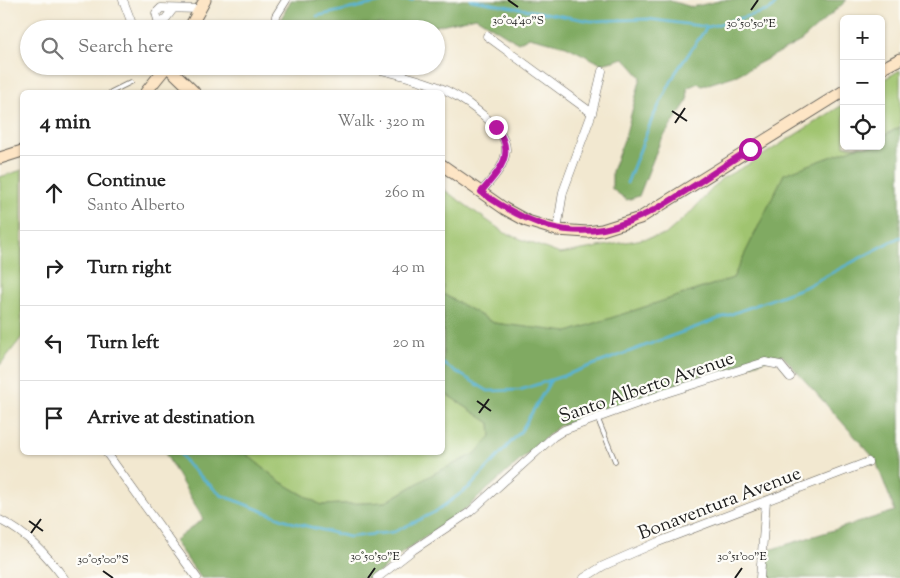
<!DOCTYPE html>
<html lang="en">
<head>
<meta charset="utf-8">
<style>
  :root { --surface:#fff; --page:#f2f2f2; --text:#222; --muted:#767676; --line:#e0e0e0 }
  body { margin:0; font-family:"Sorts Mill Goudy",serif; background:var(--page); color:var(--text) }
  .controls { position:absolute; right:15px; top:15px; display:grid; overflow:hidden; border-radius:8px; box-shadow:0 1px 4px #0004 }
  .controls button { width:45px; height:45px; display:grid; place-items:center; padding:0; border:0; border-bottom:1px solid var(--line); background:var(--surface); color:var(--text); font:25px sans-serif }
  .stop { position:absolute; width:15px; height:15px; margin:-11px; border:4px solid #b5179e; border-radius:50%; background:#fff }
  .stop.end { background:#b5179e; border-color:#fff; box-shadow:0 1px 5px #0008 }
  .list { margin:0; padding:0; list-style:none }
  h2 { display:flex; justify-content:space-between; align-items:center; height:65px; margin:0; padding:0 20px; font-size:21px }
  h2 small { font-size:16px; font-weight:400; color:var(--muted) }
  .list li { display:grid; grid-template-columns:32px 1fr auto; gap:15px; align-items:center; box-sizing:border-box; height:75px; padding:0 20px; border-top:1px solid var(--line) }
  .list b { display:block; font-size:19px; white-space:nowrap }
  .list p { margin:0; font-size:16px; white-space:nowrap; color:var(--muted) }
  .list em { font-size:16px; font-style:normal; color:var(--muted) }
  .icon { flex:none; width:28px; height:28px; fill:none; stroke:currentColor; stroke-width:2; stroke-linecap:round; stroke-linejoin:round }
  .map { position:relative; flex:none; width:900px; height:578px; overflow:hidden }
  .search { position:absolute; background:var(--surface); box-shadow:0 1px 4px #0004; left:20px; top:20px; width:425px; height:55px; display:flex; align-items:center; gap:12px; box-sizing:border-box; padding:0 18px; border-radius:28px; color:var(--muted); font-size:19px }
  .panel { position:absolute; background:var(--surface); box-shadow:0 1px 4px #0004; left:20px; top:90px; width:425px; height:365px; border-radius:8px }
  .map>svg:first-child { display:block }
  .green { fill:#a0c46f; stroke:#5e7046 }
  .forest { fill:#80aa62; stroke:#4e633f }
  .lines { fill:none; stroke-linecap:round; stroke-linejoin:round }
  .stream { stroke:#58b4d6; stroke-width:2.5 }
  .lane-casing { stroke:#67635b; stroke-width:5.5 }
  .street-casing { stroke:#67635b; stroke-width:9 }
  .secondary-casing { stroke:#67635b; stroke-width:13 }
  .lane { stroke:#fff; stroke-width:4 }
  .street { stroke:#fff; stroke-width:8 }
  .secondary { stroke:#fde5c5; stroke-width:11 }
  .route { stroke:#b5179e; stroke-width:6 }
  .ticks { fill:none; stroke:#1c1c1c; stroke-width:2 }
  .labels { text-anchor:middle; stroke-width:4.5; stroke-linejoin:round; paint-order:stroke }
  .street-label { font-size:19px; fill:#1c1c1c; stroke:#fdfcf7 }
  .ticks-label { font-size:12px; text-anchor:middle; fill:#1c1c1c; stroke:#fdfcf7; stroke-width:4.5; stroke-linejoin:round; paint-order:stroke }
</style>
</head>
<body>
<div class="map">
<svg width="900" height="578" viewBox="0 0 900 578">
  <rect width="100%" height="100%" fill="#fdfcf7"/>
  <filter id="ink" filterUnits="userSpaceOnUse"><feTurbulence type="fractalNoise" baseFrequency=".02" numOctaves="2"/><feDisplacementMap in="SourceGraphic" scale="10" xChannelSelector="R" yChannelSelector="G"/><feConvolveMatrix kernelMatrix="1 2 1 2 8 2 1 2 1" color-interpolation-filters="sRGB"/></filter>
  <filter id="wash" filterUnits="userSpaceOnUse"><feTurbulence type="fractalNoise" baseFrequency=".0096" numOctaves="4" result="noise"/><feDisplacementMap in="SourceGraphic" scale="20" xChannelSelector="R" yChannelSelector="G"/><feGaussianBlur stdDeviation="1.12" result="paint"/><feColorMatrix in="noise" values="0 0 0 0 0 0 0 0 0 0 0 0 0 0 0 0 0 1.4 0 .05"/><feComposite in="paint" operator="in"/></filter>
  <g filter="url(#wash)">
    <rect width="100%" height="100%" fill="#f2e8d0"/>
    <!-- green -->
    <path class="green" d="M900,70v57l-19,10v-56z
      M844,104v42h16l-76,29 -51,103 -167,55 -72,-10 -51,-29v-105l62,44 55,21 105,-19 27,-24 29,-32 28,-15z
      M22,170v167l-22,28v-188z
      M443,392l47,31 1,13 -16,18 -40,19 -49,29 -65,3 -42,-24 -34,-28 197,-1z"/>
    <!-- forest -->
    <path class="forest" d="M291,0h376l25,7 31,-7h124l-46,41 -64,34 -35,11 -4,-3 -11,5 1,12 -28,42 -21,54 -12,4 -15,-11v-18l13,-34 16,-60 -17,-19 -22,6 -36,-18 -37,-9 -11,6 -42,-26 -53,12h-31l-12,-5 -56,3 -2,2h-42l2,-12z
      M900,127v451h-135l4,-28 126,-39 -20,-52 -93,-104 -223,71 -96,85 -64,44 -26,23h-172l-27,-37 29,-22 -38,-66h80l34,28 42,24 65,-3 49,-29 40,-19 16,-18 -1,-13 -47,-31v-98l51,29 74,9 165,-54 51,-104 76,-28h21v-9z"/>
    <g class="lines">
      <!-- stream -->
      <path class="stream" d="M471,0l120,21 57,-2 60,8 62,-17 9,-10
        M317,16l70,-15 26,-1
        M627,183l25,-64 24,-47 31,-45
        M442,363l46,28 32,-1 43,-14 242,-89 95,-50
        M179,452l9,13 33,30 70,27 58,15 45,-5 41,-20 36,-26 50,-55 30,-51"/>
    </g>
  </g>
  <g filter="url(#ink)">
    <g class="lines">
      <!-- lane casing -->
      <g class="lane-casing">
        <path id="lane" d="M111,92l20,-10
          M597,417l18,44"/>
      </g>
      <!-- street casing -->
      <g class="street-casing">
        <path id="street" d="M123,0l11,29
          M173,9l-9,12 -6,-1 -2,-7 5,-5 39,1
          M274,29l2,-13 10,-16
          M487,36l105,77
          M365,66c24,6 48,11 71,20 21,8 71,40 70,64 -1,17 -15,30 -25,42
          M557,230l6,-38 29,-79 10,-42
          M106,452l91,126
          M0,520c28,14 45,33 64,58
          M377,578l36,-28 57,-38 83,-75 11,-7 102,-37 99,-31 15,3 10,12
          M584,578l19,-12 55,-24 210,-80
          M760,578l6,-77"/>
      </g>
      <!-- secondary casing -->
      <g class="secondary-casing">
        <path id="secondary" d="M189,29l16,-29
          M167,66l27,26
          M881,69l19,-10
          M146,92l21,-26
          M0,158l22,-7
          M442,165l63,44 22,12 30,9 30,2 15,-2 38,-12 204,-127"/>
      </g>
      <!-- lane -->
      <use href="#lane" class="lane"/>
      <!-- street -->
      <use href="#street" class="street"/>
      <!-- secondary -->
      <use href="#secondary" class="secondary"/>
    </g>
  </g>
  <g class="lines" filter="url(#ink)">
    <!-- route -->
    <path class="route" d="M496,127c21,27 3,44 -15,65 114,81 169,20 269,-43"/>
  </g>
  <!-- ticks -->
  <path class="ticks" d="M508,0l10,7M751,10l7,-10M672,111l15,10M675,123l10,-15M477,401l14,10M479,413l10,-14M29,521l14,10M31,533l10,-14M103,571l10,7M368,578l7,-10M735,578l7,-10"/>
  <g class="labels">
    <!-- street labels -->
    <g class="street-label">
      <text transform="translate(646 386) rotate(-19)" y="7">Santo Alberto Avenue</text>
      <text transform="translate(719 502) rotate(-21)" y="7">Bonaventura Avenue</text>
    </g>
  </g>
  <g class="ticks-label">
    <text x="518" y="24">30°04'40"S</text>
    <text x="751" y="27">30°50'50"E</text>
    <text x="375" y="560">30°50'50"E</text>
    <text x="742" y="560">30°51'00"E</text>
    <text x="103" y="563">30°05'00"S</text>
  </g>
</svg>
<div class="controls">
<button>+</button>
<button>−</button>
<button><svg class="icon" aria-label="locate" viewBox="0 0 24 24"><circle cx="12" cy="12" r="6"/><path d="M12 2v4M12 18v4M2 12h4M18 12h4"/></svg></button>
</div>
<div class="stop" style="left:750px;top:149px"></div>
<div class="stop end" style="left:496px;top:127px"></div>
<div class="search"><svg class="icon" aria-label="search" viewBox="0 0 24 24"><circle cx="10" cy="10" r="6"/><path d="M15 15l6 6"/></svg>Search here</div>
<section class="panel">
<h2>4 min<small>Walk · 320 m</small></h2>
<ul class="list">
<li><svg class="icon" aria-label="ahead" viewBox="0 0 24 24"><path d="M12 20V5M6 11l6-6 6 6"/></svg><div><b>Continue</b><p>Santo Alberto</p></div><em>260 m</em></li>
<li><svg class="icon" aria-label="right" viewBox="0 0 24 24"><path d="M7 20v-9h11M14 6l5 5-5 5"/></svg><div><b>Turn right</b></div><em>40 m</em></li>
<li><svg class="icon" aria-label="left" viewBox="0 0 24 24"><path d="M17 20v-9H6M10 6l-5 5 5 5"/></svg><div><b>Turn left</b></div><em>20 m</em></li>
<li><svg class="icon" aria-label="arrive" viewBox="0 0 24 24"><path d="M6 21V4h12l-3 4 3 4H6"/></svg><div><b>Arrive at destination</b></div></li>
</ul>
</section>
</div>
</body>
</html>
